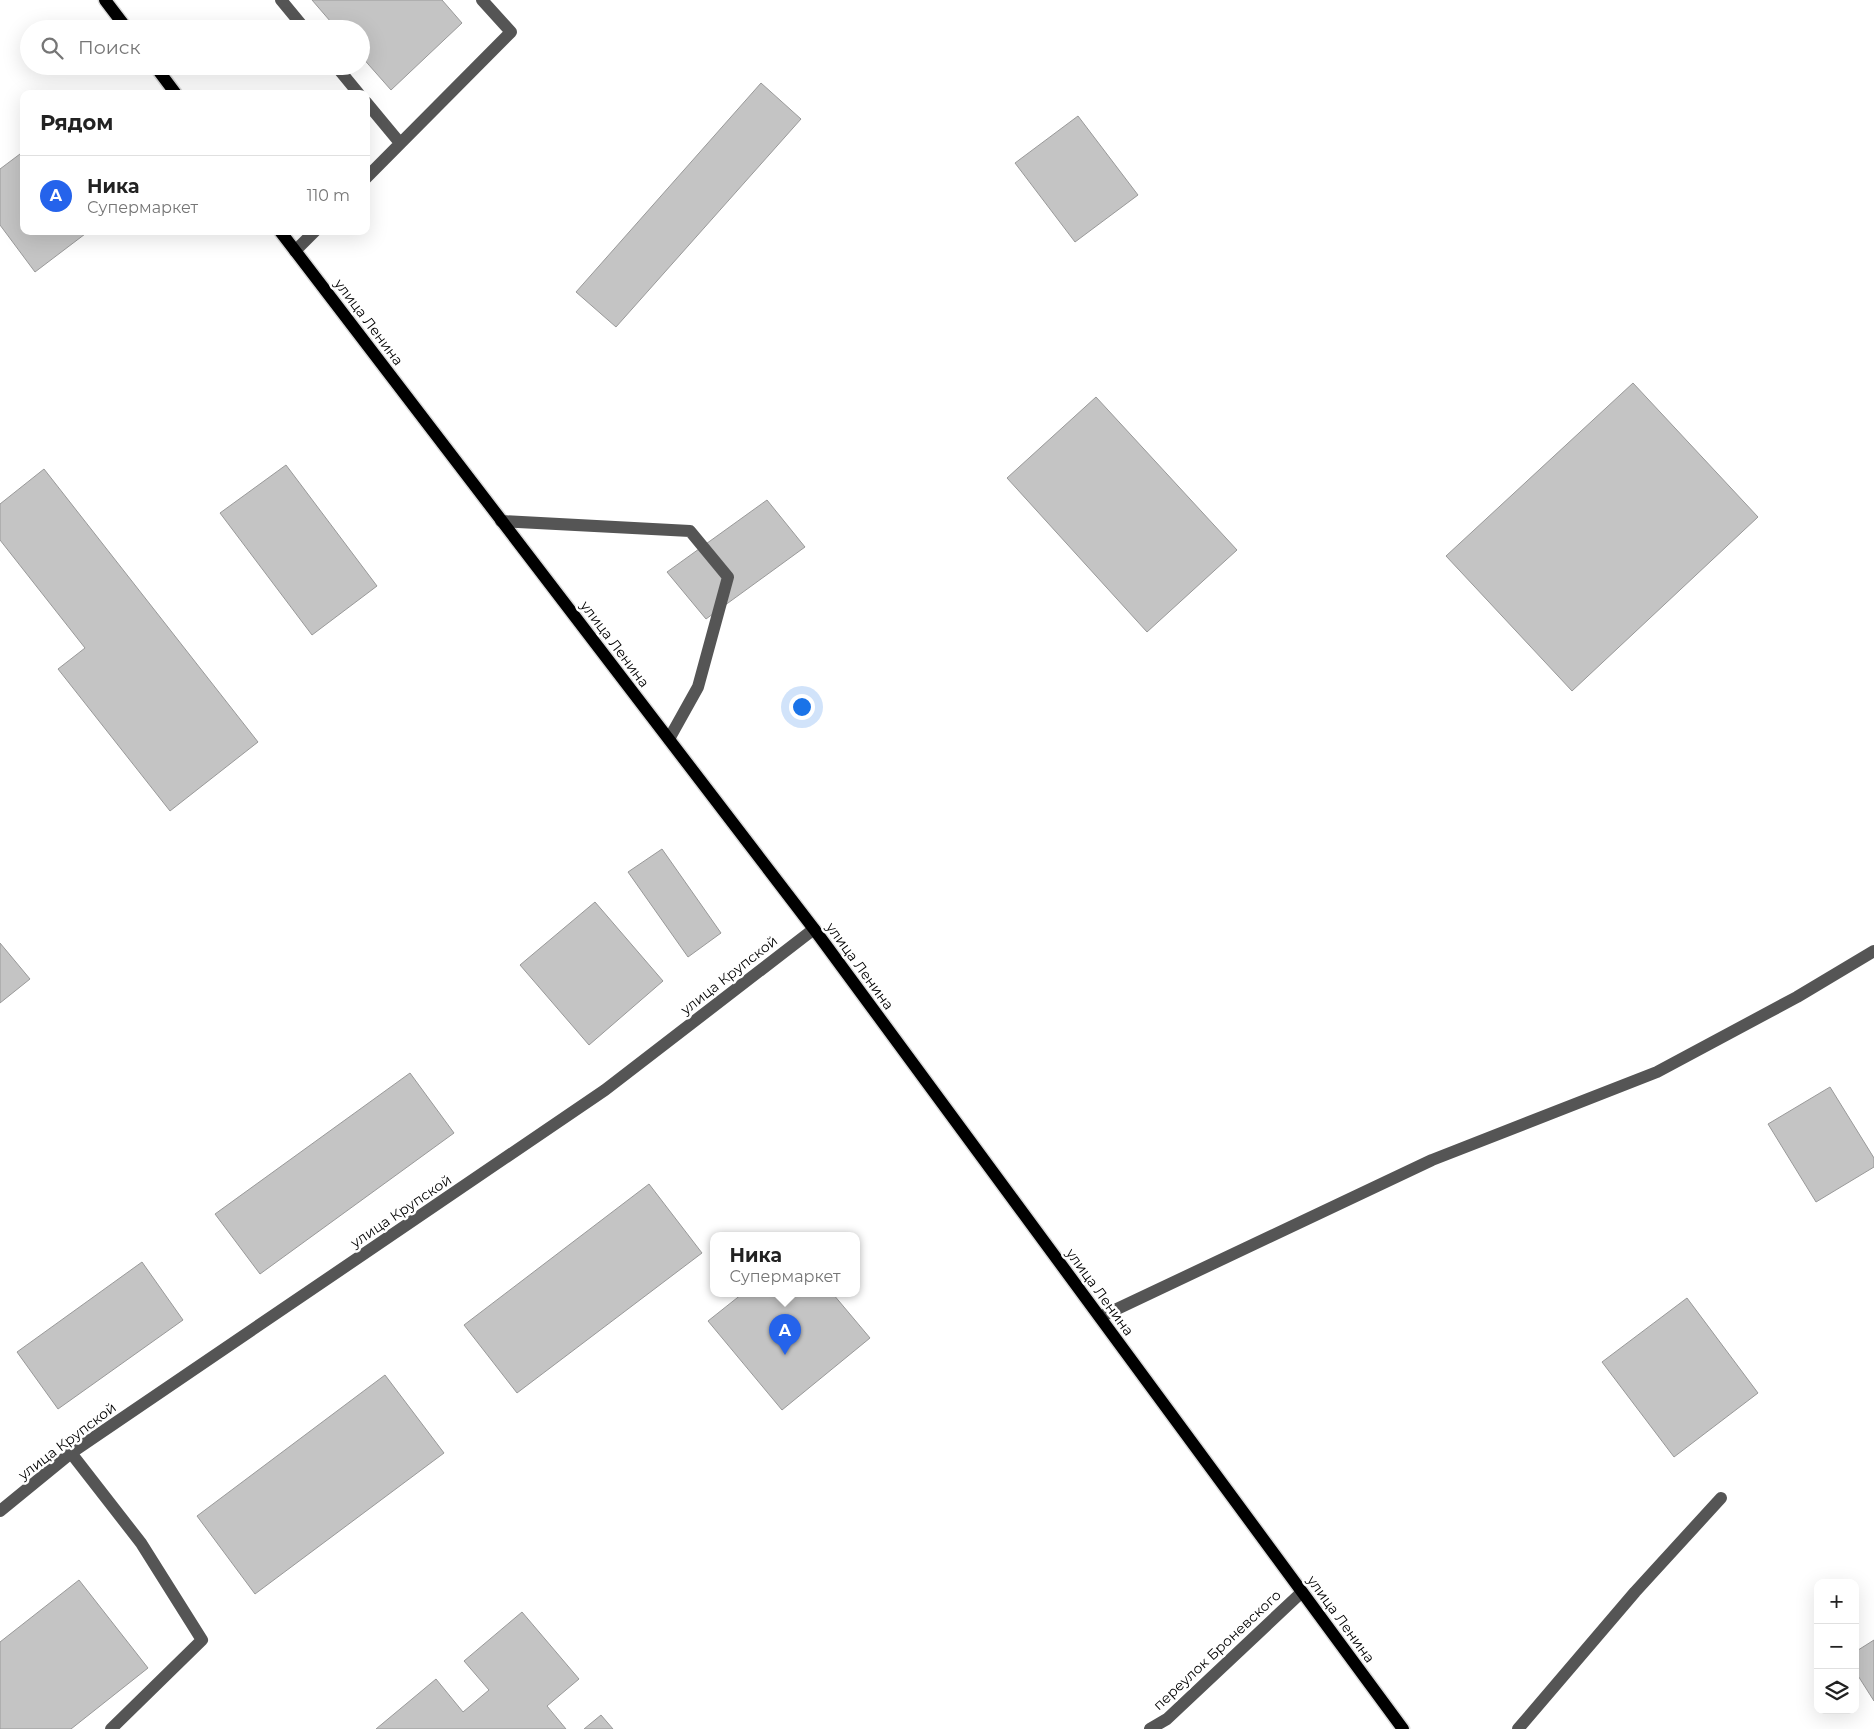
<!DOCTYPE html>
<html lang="ru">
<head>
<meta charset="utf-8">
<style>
  :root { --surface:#fff; --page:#f6f6f6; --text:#222; --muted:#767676; --line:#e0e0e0; --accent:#2563eb }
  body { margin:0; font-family:Montserrat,sans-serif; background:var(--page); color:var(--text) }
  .controls { position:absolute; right:15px; bottom:15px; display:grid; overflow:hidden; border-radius:10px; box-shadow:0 5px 20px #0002 }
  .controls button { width:45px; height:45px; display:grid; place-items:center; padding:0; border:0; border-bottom:1px solid var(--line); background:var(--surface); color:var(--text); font:25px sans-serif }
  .you { position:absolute; left:801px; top:706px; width:18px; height:18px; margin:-12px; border:4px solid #fff; border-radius:50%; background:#1a73e8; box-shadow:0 0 0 8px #1a73e833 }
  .badge { display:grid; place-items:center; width:32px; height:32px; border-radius:50%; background:var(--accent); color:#fff; font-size:16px; font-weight:700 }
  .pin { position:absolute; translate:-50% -41px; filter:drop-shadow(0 1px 2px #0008) }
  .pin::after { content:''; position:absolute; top:26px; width:18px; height:15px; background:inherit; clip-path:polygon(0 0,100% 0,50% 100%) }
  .popup { position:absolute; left:710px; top:1232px; width:150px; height:65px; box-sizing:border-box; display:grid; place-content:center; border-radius:10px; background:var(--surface); filter:drop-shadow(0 1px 4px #0005); font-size:16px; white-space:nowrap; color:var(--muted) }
  .popup b { font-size:19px; color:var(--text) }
  .popup::after { content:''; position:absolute; left:50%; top:100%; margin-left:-10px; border:10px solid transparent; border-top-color:var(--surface) }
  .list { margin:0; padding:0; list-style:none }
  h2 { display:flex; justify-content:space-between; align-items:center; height:65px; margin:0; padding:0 20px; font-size:21px }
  h2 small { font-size:16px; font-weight:400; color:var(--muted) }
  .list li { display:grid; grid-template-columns:32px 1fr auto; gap:15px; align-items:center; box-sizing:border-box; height:80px; padding:0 20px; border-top:1px solid var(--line) }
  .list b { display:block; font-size:19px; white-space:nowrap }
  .list p { margin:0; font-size:16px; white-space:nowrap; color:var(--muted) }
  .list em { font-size:16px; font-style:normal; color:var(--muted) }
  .icon { flex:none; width:28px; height:28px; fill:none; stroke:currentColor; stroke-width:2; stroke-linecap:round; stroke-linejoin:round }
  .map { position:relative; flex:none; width:1874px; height:1729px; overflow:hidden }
  .search { position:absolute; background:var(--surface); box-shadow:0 5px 20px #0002; left:20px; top:20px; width:350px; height:55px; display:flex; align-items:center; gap:12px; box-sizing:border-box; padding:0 18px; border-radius:28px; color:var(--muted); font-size:19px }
  .panel { position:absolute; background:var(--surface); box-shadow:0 5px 20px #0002; left:20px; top:90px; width:350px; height:145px; border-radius:10px }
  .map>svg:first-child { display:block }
  .building { fill:#c4c4c4; stroke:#999 }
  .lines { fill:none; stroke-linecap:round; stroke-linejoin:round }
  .major-casing { stroke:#dbdbdb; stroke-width:15 }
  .minor { stroke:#555; stroke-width:12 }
  .major { stroke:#000; stroke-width:12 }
  .labels { text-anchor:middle; stroke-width:5; stroke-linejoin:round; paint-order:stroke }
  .street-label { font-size:14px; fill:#000; stroke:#fff }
</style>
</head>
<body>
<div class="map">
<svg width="1874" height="1729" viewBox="0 0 1874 1729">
  <rect width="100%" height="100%" fill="#fff"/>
  <!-- building -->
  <path class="building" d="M312,0h130l20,23 -71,67 -30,-34v-27h-24z
    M761,83l40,36 -185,208 -40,-35z
    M1078,116l60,79 -63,47 -60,-79z
    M24,151v80h65l-54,41 -35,-47v-56z
    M1633,383l125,134 -186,174 -126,-135z
    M1096,397l141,153 -90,82 -140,-154z
    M286,465l91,121 -65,49 -92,-122z
    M44,469l214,273 -88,69 -112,-142 27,-21 -85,-108v-36z
    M767,500l38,47 -99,72 -39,-47z
    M662,849l59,84 -33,24 -60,-85z
    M595,902l68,79 -74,64 -69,-80z
    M0,943l30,36 -30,24z
    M410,1073l44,60 -194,141 -45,-60z
    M1830,1087l44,71v9l-58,35 -48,-78z
    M649,1184l53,69 -185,140 -53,-68z
    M142,1262l41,58 -125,89 -41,-57z
    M742,1294h91l37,44 -88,72 -74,-89z
    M1687,1298l71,95 -84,64 -72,-95z
    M385,1375l59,78 -189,141 -58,-78z
    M79,1580l69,88 -77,61h-71v-87z
    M522,1612l57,67 -32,27 19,23h-190l60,-50 27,33 26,-22 -25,-29z
    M1874,1640v61l-19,-30v-19z
    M601,1715l12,14h-29z"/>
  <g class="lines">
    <!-- major casing -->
    <g class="major-casing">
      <path id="major" d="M105,0l22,29
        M155,66l21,28
        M280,231l534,698 589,800"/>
    </g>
    <!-- minor -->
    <path class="minor" d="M281,0l24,29
      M336,66l23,28
      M366,102l34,41
      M366,178l145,-146 -29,-32
      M295,251l20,-20
      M501,521l189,10 38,46 -30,110 -29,52
      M1100,1317l332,-157 225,-88 140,-75 77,-46
      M71,1453l70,90 61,97 -91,89
      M0,1511l71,-58 534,-363 209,-161
      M1150,1729l17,-10 135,-127
      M1518,1729l117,-137 86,-94"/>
    <!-- major -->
    <use href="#major" class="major"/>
  </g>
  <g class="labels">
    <!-- street labels -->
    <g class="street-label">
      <text transform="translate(369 322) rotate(53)" y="5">улица Ленина</text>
      <text transform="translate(615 644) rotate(53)" y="5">улица Ленина</text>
      <text transform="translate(860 966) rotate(54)" y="5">улица Ленина</text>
      <text transform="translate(729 975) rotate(-38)" y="5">улица Крупской</text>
      <text transform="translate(401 1211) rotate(-34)" y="5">улица Крупской</text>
      <text transform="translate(1100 1292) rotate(54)" y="5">улица Ленина</text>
      <text transform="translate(67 1441) rotate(-37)" y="5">улица Крупской</text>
      <text transform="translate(1341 1619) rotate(54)" y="5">улица Ленина</text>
      <text transform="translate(1217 1650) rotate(-43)" y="5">переулок Броневского</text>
    </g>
  </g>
</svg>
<div class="controls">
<button>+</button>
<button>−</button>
<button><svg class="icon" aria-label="layers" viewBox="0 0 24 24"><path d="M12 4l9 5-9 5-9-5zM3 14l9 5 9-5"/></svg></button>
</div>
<div class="you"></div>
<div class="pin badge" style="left:785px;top:1355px">A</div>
<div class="popup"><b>Ника</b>Супермаркет</div>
<div class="search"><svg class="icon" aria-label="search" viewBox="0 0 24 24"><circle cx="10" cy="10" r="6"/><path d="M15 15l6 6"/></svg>Поиск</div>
<section class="panel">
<h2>Рядом<small></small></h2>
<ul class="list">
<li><span class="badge">A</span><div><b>Ника</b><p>Супермаркет</p></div><em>110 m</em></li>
</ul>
</section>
</div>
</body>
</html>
